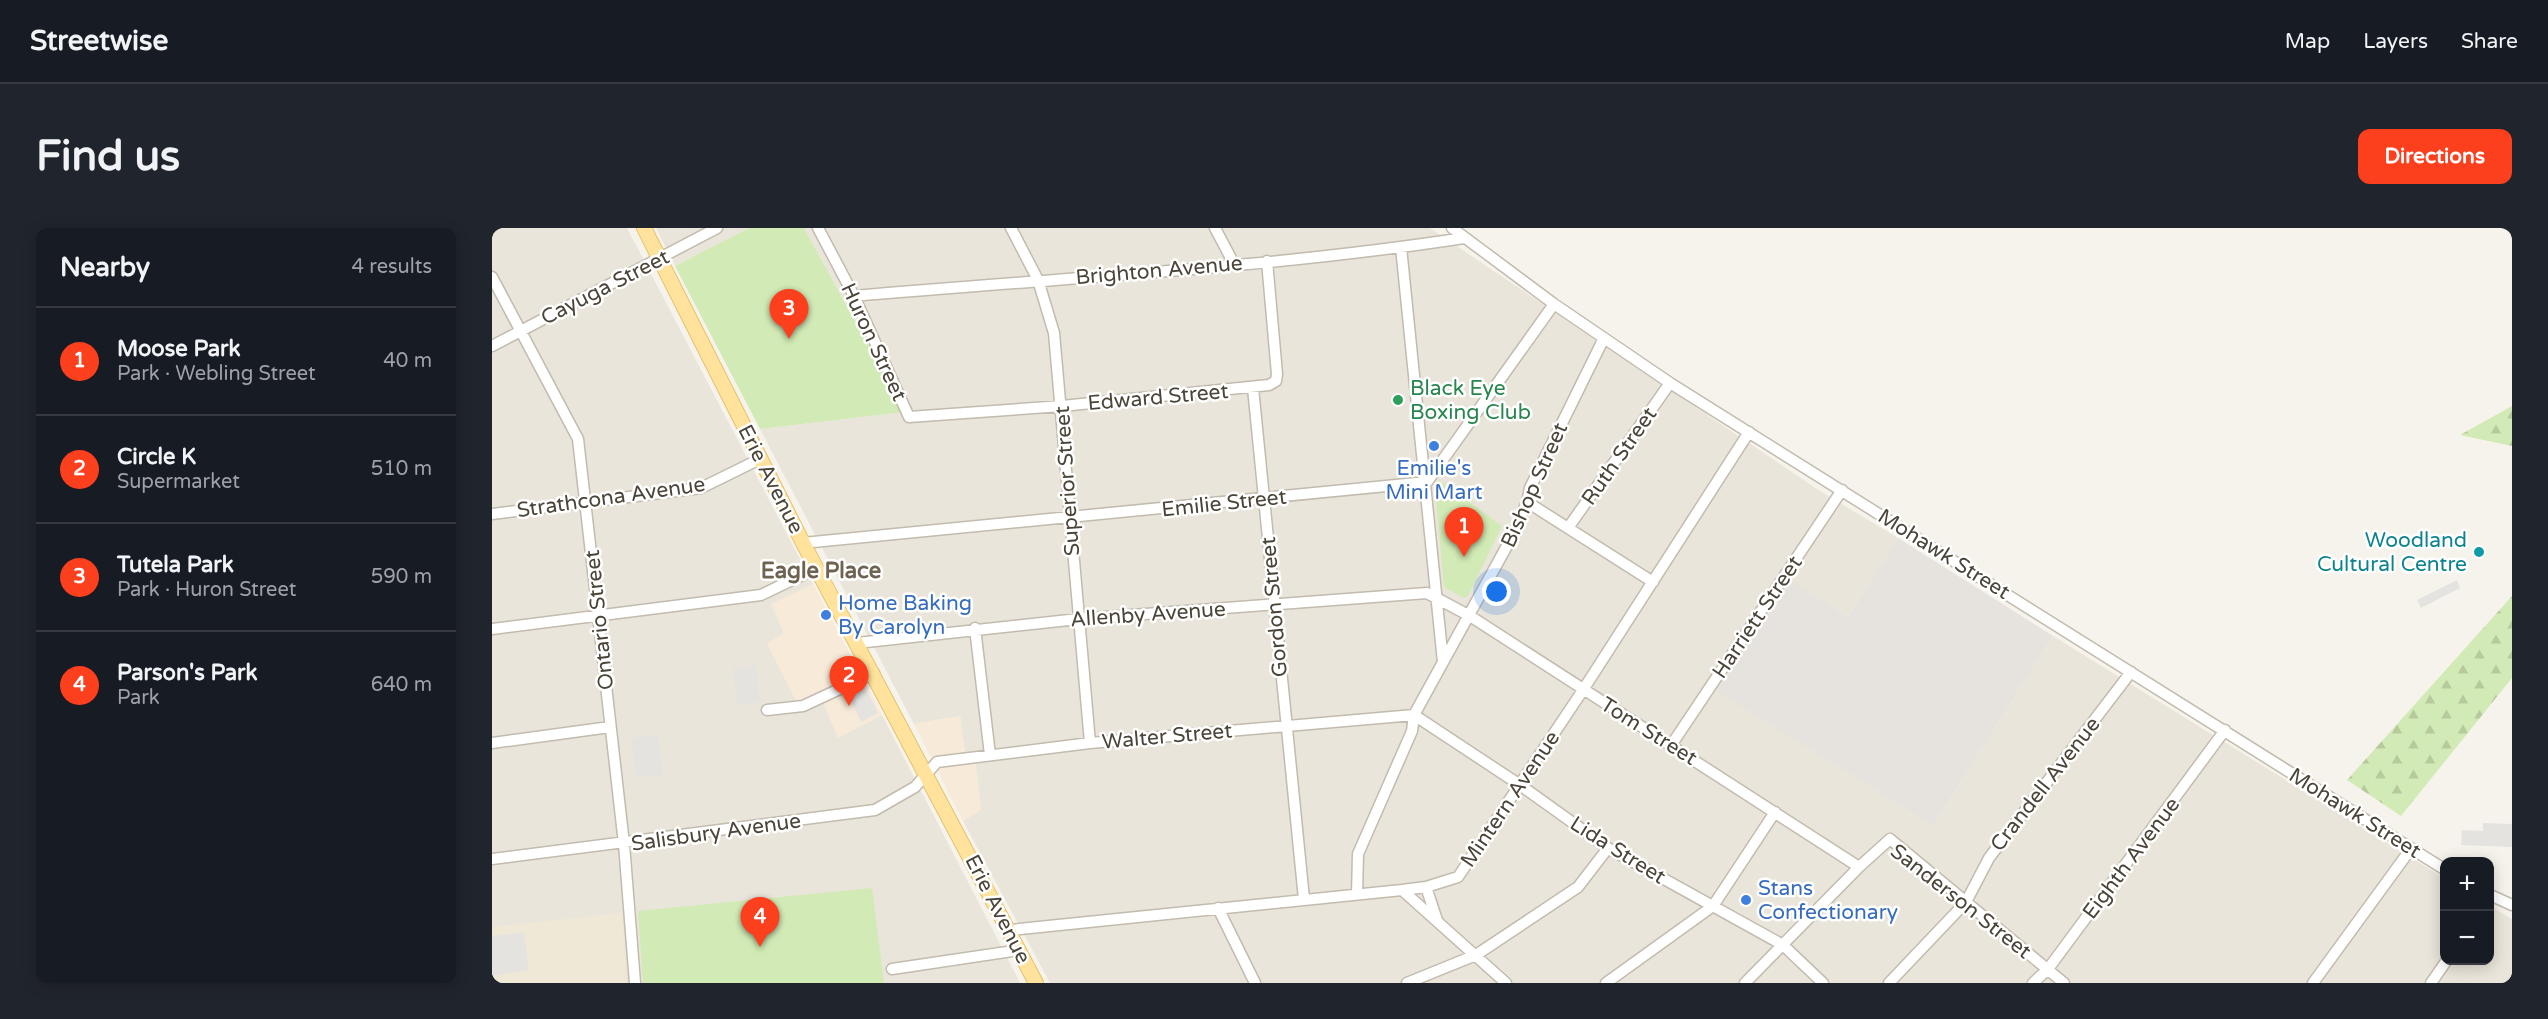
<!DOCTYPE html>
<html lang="en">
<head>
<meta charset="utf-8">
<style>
  :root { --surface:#171b24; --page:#20242c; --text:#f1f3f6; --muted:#9ea1a6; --line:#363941; --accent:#fc3f1d }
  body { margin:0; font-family:"Varela Round",sans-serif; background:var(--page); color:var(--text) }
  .controls { position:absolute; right:18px; bottom:18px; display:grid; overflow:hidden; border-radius:12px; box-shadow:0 3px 15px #0003 }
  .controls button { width:54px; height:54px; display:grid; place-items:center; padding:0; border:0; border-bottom:2px solid var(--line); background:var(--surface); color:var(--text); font:30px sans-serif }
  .you { position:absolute; left:1005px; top:364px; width:21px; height:21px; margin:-15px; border:4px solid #fff; border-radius:50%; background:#1a73e8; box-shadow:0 0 0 9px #1a73e833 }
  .badge { display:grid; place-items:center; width:39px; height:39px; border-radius:50%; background:var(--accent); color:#fff; font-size:20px; font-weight:700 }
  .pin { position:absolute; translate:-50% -50px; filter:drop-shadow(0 2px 3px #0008) }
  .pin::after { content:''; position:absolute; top:32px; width:21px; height:18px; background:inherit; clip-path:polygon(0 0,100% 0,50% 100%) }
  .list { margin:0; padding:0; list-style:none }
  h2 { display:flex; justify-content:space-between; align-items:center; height:78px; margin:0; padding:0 24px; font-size:26px }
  h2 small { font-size:20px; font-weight:400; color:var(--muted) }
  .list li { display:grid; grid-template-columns:39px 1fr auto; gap:18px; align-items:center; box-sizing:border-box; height:108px; padding:0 24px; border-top:2px solid var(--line) }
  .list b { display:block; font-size:22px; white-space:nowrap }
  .list p { margin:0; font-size:20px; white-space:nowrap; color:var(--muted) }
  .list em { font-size:20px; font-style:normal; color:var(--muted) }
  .map { position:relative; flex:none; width:2020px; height:755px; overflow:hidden; border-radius:12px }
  header { display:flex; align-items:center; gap:36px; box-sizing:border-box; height:84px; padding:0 30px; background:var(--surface); border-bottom:2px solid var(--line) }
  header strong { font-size:28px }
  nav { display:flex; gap:33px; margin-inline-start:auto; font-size:21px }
  .intro { display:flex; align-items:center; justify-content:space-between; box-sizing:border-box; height:144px; padding:0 36px }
  h1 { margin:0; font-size:42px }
  .button { padding:15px 27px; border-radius:12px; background:var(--accent); color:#fff; font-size:21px; font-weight:700 }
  main { display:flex; gap:36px; padding:0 36px }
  aside { flex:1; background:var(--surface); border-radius:12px; box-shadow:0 3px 15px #0003 }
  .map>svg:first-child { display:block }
  .residential { fill:#eae5da }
  .commercial { fill:#f7ead8 }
  .industrial { fill:#e6e2dd }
  .education { fill:#efe8d6 }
  .forest { fill:url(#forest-firs) }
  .park { fill:#d2eab5 }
  .parking { fill:#e5e3e0 }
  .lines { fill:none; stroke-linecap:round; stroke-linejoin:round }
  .minor-casing { stroke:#c2bbae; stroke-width:13 }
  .major-casing { stroke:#e6c16a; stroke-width:16 }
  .minor { stroke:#fff; stroke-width:10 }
  .major { stroke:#ffe39c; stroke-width:14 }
  .leisure-dot { fill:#2e9e5b; stroke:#fff; stroke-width:2 }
  .shop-dot { fill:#3f7fe0; stroke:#fff; stroke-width:2 }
  .culture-dot { fill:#0f9aa8; stroke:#fff; stroke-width:2 }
  .labels { text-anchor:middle; stroke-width:5; stroke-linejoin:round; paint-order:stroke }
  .street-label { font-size:21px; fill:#4b4439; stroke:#fff }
  .leisure-label { font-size:21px; fill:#27864d; stroke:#fff; text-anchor:start }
  .shop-label { font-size:21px; fill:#366cbe; stroke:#fff; text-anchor:start }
  .culture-label { font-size:21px; fill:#0d838f; stroke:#fff; text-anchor:end }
  .neighbourhood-label { font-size:22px; font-weight:bold; fill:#6e6250; stroke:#fff }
</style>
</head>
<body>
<header>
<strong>Streetwise</strong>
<nav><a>Map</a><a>Layers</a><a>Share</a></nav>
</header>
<div class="intro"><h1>Find us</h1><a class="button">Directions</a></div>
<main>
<aside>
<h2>Nearby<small>4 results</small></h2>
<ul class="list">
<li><span class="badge">1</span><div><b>Moose Park</b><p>Park · Webling Street</p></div><em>40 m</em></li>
<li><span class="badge">2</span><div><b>Circle K</b><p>Supermarket</p></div><em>510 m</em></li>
<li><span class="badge">3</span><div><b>Tutela Park</b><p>Park · Huron Street</p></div><em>590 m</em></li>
<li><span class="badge">4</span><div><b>Parson's Park</b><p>Park</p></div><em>640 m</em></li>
</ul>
</aside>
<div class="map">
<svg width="2020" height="755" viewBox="0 0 2020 755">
  <defs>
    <pattern id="forest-firs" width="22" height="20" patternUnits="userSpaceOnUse" patternTransform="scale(1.5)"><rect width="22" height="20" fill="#d2eab5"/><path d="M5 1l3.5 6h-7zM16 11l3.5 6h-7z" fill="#b6ca9c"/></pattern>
  </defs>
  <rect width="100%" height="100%" fill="#f6f3ec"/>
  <!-- residential -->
  <path class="residential" d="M0,0h135l186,356 -41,21 12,28 -17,11 54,53 17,40 44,-22 138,268h-528z
    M164,0h93l-74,38z
    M312,0h626l387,261 81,49 -50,79 -60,-37 -70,111 215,135 120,-190 391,242v82h46v-54l22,13v64h-1462l-87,-162 18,-12 -7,-57 -9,1 -5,-37 -46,8 -154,-295 145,-17z"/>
  <!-- commercial -->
  <path class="commercial" d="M321,356l69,131 -44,23 -17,-41 -24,6 -30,-59 17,-11 -13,-29z
    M468,488l5,37 9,-1 7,58 -18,11 -49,-97z"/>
  <!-- industrial -->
  <path class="industrial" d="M1406,310l155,98 -120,190 -216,-135 71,-112 60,38z"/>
  <!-- education -->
  <path class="education" d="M130,685l5,70h-135v-56z"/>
  <!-- forest -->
  <path class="forest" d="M2020,178v40l-52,-11z
    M2020,368v82l-111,138 -54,-36z"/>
  <!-- park -->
  <path class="park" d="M257,0h55l101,184 -145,17 -85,-163z
    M947,252l63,46 -34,70 -4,2 -20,-11 -9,-100z
    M380,660l12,95h-241l-5,-72z"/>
  <!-- parking -->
  <path class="parking" d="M1965,352l3,8 -39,20 -4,-8z
    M264,437l4,37 -23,3 -4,-37z
    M372,458l14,27 -17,9 -13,-27z
    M166,507l5,40 -27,3 -5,-40z
    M1991,595l29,1v23l-51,-2 1,-15 21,1z
    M32,704l5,38 -37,6v-40z"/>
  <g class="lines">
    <!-- minor casing -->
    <g class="minor-casing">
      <path id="minor" d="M326,0l36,68 55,121 153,-11 207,-21 7,-4 1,-7 -10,-113
        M519,0l27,52 16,53 36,410
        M723,0l19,36
        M960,0l102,76 116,79 774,486
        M909,19l42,415
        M0,49l86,162 46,405 11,139
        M362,68c203,-18 408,-27 610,-58
        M0,118l225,-118
        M761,160l51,511
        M1035,274l126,80
        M0,286l209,-26 59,-29
        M1076,300l102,-145
        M311,315l624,-61 127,-178
        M483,400l15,127
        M0,401l269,-34 56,-27
        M365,415l221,-24 349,-26 43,23 389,251
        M275,482l36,-4 71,-33
        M922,487l106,70 88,63 175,97 40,38
        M0,515l118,-16
        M1180,516l170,-254
        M0,631l383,-49 40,-23 22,-25 153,-19 324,-28
        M934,659l11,33
        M910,662l104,93
        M865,666l1,-40 54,-123 2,-16 100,-182 13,-31 3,-14 74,-150
        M1998,667l22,10
        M726,680l37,75
        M518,702l392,-40 24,-3 32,-10 125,-187 166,-258
        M400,741l128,-19
        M915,755l69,-28 102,-68 30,-39
        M1114,755l107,-77 62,-94
        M1253,755l114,-116 31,-28 174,144
        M1397,755l77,-81 23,-44 142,-186
        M1541,755l15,-14 177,-239
        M1821,755l97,-133
        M1939,755l16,-23"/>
    </g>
    <!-- major casing -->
    <g class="major-casing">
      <path id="major" d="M152,0l159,315 233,440"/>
    </g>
    <!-- minor -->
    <use href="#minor" class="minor"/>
    <!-- major -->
    <use href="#major" class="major"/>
  </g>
  <!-- markers -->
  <circle class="leisure-dot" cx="906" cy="172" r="6"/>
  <g class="shop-dot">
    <circle cx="942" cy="218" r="6"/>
    <circle cx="334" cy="387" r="6"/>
    <circle cx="1254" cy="672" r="6"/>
  </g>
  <circle class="culture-dot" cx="1987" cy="324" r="6"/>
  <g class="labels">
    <!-- street labels -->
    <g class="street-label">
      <text transform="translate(667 42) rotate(-5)" y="7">Brighton Avenue</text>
      <text transform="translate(113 59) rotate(-27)" y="7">Cayuga Street</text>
      <text transform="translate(382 114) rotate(65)" y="7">Huron Street</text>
      <text transform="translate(666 169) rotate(-5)" y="7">Edward Street</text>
      <text transform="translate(1127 228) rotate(-55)" y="7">Ruth Street</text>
      <text transform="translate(279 251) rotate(63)" y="7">Erie Avenue</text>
      <text transform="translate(575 253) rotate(-94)" y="7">Superior Street</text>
      <text transform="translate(1042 257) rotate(-66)" y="7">Bishop Street</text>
      <text transform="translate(119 269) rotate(-8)" y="7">Strathcona Avenue</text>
      <text transform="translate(732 275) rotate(-6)" y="7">Emilie Street</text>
      <text transform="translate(1452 326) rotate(32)" y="7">Mohawk Street</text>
      <text transform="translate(782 379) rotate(-95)" y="7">Gordon Street</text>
      <text transform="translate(656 386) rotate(-4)" y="7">Allenby Avenue</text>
      <text transform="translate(1265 389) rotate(-56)" y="7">Harriett Street</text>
      <text transform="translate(107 392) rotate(-96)" y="7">Ontario Street</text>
      <text transform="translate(1157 503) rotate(32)" y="7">Tom Street</text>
      <text transform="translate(675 508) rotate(-5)" y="7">Walter Street</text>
      <text transform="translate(1553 556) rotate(-52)" y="7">Crandell Avenue</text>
      <text transform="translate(1018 571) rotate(-56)" y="7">Mintern Avenue</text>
      <text transform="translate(1863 585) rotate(32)" y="7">Mohawk Street</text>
      <text transform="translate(224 604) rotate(-8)" y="7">Salisbury Avenue</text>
      <text transform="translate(1126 622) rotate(32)" y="7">Lida Street</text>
      <text transform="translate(1639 630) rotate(-53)" y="7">Eighth Avenue</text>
      <text transform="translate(1469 673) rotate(38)" y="7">Sanderson Street</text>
      <text transform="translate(506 681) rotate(63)" y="7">Erie Avenue</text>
    </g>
    <!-- leisure labels -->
    <g class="leisure-label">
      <text x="918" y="167">Black Eye<tspan x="918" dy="24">Boxing Club</tspan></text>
    </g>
    <!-- shop labels -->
    <g class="shop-label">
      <text x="942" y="247" text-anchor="middle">Emilie's<tspan x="942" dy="24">Mini Mart</tspan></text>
      <text x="346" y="382">Home Baking<tspan x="346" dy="24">By Carolyn</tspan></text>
      <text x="1266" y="667">Stans<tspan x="1266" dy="24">Confectionary</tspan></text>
    </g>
    <!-- culture labels -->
    <g class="culture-label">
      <text x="1975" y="319">Woodland<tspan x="1975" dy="24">Cultural Centre</tspan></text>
    </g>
    <!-- neighbourhood labels -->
    <g class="neighbourhood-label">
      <text x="329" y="350">Eagle Place</text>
    </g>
  </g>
</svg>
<div class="controls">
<button>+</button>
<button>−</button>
</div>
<div class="you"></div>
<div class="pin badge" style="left:972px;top:329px">1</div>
<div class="pin badge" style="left:357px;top:478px">2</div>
<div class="pin badge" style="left:297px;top:111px">3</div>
<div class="pin badge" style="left:268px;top:719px">4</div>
</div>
</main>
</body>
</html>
